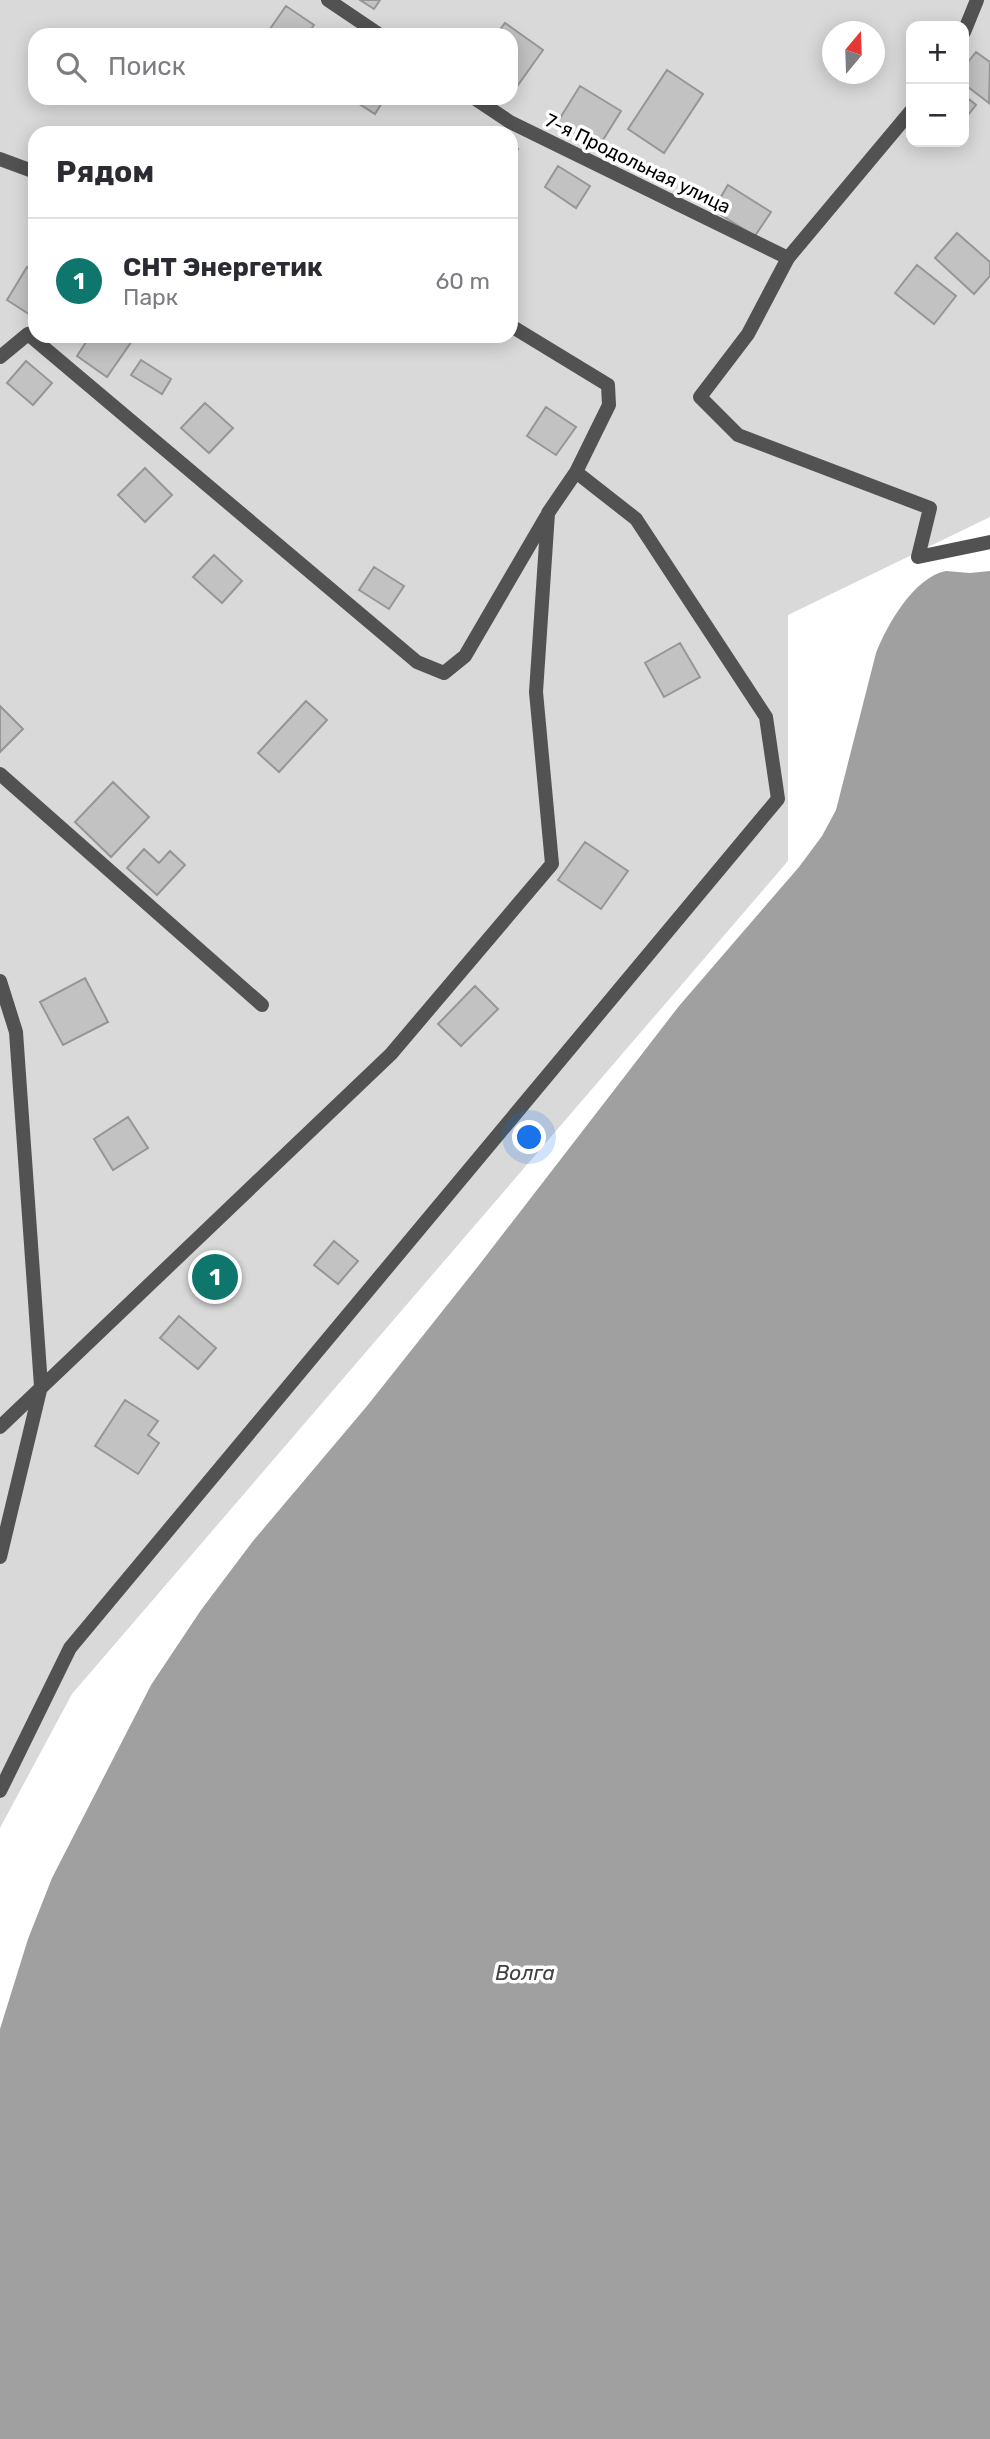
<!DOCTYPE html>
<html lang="ru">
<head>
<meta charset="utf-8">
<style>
  :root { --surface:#fff; --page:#f2f2f3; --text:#2b2b33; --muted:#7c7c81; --line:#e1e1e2; --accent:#0f766e }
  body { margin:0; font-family:Rubik,sans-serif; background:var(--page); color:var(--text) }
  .controls { position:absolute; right:21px; top:21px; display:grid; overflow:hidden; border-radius:14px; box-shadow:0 4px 18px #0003 }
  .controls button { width:63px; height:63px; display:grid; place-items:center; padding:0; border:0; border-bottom:2px solid var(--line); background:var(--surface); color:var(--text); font:35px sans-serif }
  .compass { position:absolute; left:822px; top:21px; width:63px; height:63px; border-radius:50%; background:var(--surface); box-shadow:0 4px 18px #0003; rotate:19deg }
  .you { position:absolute; left:530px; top:1138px; width:24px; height:24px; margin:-18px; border:5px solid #fff; border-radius:50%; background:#1a73e8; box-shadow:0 0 0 10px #1a73e833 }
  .badge { display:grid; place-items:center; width:46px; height:46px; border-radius:50%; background:var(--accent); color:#fff; font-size:23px; font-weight:700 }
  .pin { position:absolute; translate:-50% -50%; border:4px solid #fff; box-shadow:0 2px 7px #0006 }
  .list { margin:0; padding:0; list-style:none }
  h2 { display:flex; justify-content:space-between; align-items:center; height:91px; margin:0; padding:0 28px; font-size:30px }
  h2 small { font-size:23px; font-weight:400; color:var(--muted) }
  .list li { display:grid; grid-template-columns:46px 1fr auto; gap:21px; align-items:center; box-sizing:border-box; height:126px; padding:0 28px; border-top:2px solid var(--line) }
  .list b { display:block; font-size:26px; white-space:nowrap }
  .list p { margin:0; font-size:23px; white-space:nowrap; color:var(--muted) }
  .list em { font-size:23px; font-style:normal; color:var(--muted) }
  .icon { flex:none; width:38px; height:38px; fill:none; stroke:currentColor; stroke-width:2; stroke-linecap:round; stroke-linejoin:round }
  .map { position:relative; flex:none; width:990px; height:2439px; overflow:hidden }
  .search { position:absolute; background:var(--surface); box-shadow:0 4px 18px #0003; left:28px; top:28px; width:490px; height:77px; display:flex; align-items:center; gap:18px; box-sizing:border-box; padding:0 24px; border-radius:21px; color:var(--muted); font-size:26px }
  .panel { position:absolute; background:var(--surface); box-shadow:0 4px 18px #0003; left:28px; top:126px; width:490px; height:217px; border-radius:21px }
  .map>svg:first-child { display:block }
  .green { fill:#d9d9d9; fill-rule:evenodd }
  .water { fill:#a0a0a0 }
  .building { fill:#c2c2c2; stroke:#969696; stroke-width:2 }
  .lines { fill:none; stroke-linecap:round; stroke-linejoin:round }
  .service { stroke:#525252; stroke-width:14 }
  .minor { stroke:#525252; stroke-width:14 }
  .labels { text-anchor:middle; stroke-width:7; stroke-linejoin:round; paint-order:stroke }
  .street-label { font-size:19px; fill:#000; stroke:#fff }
  .water-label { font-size:21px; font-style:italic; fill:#414141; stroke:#fff }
</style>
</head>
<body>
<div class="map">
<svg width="990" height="2439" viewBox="0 0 990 2439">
  <rect width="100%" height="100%" fill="#fff"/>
  <!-- green -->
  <path class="green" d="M0,0h990v517l-202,98v246l-716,833 -72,134zM911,26h53v116h-53zM832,32h42v42h-42zM35,35h476v63h-476zM35,133h476v203h-476z"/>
  <!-- water -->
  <path class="water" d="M946,571l24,2 20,-2v1868h-990v-410l28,-90 24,-61 99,-193 50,-75 52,-69 114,-135 112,-141 200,-259 120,-139 23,-31 14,-26 40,-157c11,-28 38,-76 70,-82z"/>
  <!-- building -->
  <path class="building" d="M360,0h20l-6,9z
    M286,6l28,19 -7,10h-28l-9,-6z
    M505,23l38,27 -25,35 -7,-6v-44h-15z
    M976,52l14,10 -1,41 -25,-19v-17z
    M667,70l36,24 -39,59 -36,-24z
    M580,86l41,25 -23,37 -41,-25z
    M964,95l12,10 -12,15z
    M350,98h35l-10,16z
    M511,145l7,4 -7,10z
    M558,166l32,20 -14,22 -31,-21z
    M728,185l43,27 -16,24 -42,-26z
    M957,233l33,29v14l-16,18 -39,-36z
    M917,265l39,31 -22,28 -39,-31z
    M27,267l8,5v46l-28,-18z
    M90,336h41l3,2 -27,39 -30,-21z
    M141,360l30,19 -9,15 -31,-19z
    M26,361l26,22 -19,22 -26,-22z
    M205,403l28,25 -24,25 -28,-25z
    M546,407l30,20 -20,28 -29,-19z
    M145,468l27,27 -27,27 -27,-27z
    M214,555l28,26 -20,22 -29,-26z
    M374,567l30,19 -15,23 -30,-19z
    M680,643l20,34 -36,20 -19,-34z
    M306,701l21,19 -48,52 -21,-19z
    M0,706l23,23 -23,23z
    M113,782l36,35 -38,40 -36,-35z
    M585,842l43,29 -27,38 -43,-29z
    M144,849l15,14 11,-12 15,14 -28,30 -30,-27z
    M85,978l23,44 -45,23 -23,-43z
    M475,986l23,23 -37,37 -23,-22z
    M128,1117l20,31 -35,22 -19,-31z
    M334,1241l24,20 -20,23 -24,-19z
    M179,1316l37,32 -18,21 -38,-31z
    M125,1400l33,21 -10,14 11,8 -21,31 -43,-28z"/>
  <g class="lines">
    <!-- service -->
    <path class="service" d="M964,32l13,-32
      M911,111l-123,147 -40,76 -48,63 38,38 192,73 -12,49 72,-15
      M0,159l35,13
      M0,357l28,-23 389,328 27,11 21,-17 81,-139
      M0,774l262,231
      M0,981l16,51 25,354 -41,171
      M0,1427l391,-373 161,-190 -16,-172 12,-179 28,-41 33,-67 -1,-20 -97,-59
      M0,1791l70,-143 708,-849 -12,-82 -130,-198 -60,-47"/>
    <!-- minor -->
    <path class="minor" d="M328,0l52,35
      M474,98l36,24 278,136"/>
  </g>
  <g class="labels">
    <!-- street labels -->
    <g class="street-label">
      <text transform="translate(638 163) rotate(26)" y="7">7-я Продольная улица</text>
    </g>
    <!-- water labels -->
    <g class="water-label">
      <text x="525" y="1980">Волга</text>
    </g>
  </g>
</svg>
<div class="controls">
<button>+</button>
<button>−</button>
</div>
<svg class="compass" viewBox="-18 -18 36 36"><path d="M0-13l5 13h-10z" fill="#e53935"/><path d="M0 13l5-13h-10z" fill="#7c7c81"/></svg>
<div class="you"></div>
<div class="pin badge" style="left:215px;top:1277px">1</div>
<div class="search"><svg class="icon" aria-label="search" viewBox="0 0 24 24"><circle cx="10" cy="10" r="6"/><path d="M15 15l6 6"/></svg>Поиск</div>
<section class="panel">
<h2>Рядом<small></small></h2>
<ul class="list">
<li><span class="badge">1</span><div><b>СНТ Энергетик</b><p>Парк</p></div><em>60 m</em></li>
</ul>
</section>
</div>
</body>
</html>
